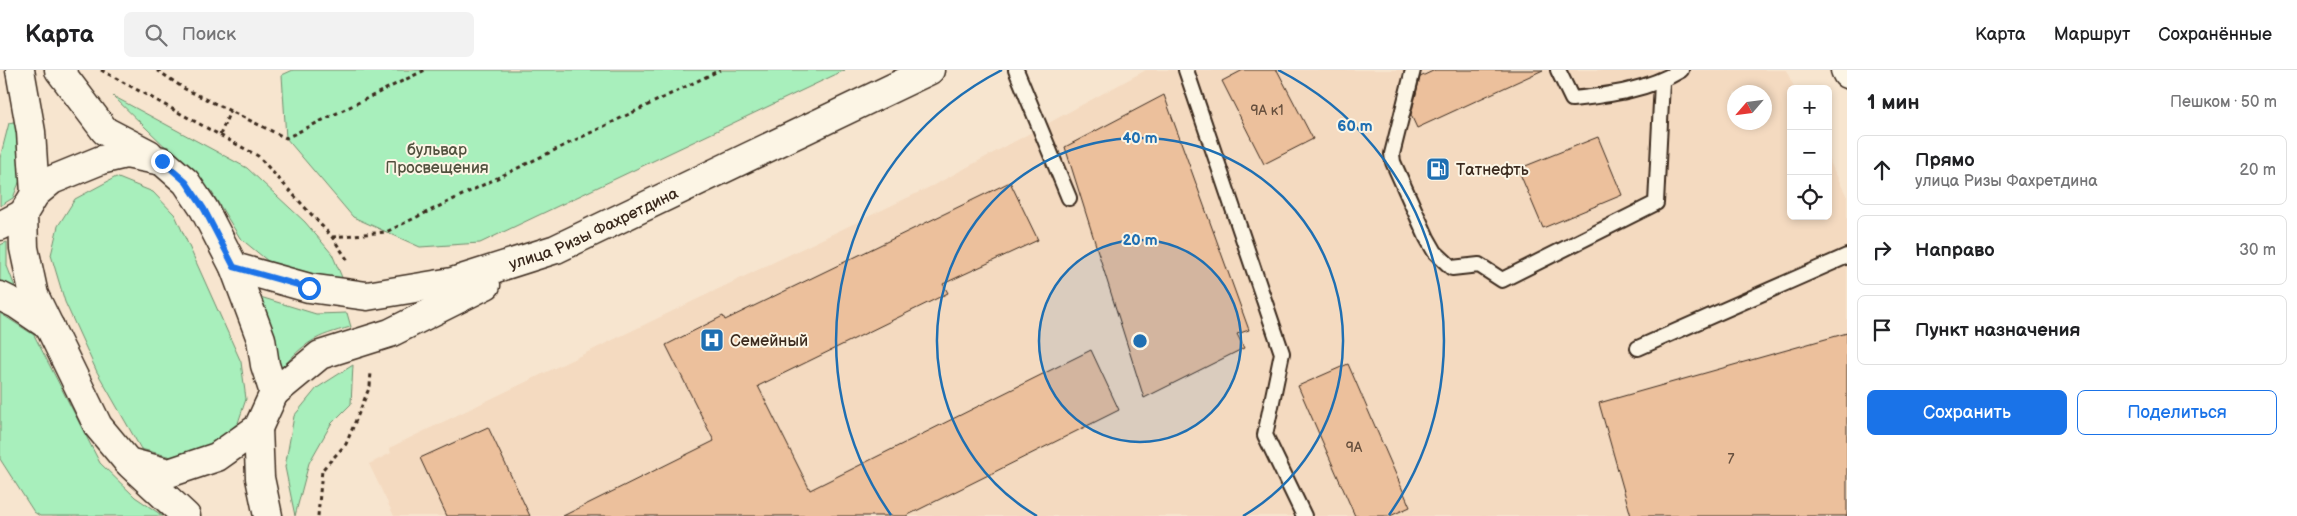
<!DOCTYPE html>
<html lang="ru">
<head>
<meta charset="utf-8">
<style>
  :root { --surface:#fff; --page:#f2f2f2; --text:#202124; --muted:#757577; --line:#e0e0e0; --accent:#1a73e8 }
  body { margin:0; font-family:"Balsamiq Sans",sans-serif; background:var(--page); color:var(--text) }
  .controls { position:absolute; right:15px; top:15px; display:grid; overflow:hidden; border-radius:8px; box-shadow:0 2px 8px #0003 }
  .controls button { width:45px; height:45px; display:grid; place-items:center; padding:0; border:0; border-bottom:1px solid var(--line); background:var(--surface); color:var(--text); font:25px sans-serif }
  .compass { position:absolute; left:1727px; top:15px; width:45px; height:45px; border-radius:50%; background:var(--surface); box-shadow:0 2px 8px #0003; rotate:242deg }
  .stop { position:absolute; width:15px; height:15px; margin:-11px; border:4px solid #1a73e8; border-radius:50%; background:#fff }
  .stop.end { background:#1a73e8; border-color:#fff; box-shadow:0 1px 5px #0008 }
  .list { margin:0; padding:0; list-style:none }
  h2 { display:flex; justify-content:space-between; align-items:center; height:65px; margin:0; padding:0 20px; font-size:21px }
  h2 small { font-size:16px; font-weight:400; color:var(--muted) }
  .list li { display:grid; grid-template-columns:32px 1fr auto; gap:15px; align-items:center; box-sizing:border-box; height:70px; margin:0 10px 10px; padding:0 10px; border:1px solid var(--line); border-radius:8px }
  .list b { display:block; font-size:19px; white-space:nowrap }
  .list p { margin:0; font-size:16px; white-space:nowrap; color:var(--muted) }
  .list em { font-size:16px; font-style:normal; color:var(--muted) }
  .actions { display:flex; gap:10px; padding:15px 20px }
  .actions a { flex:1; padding:11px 0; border:1px solid var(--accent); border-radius:8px; text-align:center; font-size:18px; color:var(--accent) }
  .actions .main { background:var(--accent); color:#fff }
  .icon { flex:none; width:28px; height:28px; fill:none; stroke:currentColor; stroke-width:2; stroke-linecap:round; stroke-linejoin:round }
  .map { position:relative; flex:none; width:1847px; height:446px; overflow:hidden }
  header { display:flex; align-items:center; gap:30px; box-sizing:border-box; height:70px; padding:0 25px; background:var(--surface); border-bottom:1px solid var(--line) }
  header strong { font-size:24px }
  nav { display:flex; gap:28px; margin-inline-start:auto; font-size:18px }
  .search { width:350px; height:45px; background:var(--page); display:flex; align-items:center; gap:12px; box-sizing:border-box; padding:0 18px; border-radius:8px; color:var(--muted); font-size:19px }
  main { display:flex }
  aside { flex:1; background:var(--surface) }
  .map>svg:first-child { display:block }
  .built { fill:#f4dac0; fill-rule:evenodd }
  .green { fill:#a8efbc; stroke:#728c6d }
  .building { fill:#ecc09c; stroke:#3b2a1e }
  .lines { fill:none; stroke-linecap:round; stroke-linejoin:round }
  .service-casing { stroke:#3b2a1e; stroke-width:18 }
  .minor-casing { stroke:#3b2a1e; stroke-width:31 }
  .tertiary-casing { stroke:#3b2a1e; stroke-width:31 }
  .primary-casing { stroke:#3b2a1e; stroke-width:31 }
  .path { stroke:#3b2a1e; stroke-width:3; stroke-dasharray:4 4; stroke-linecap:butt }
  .service { stroke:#fcf5e5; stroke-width:14 }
  .minor { stroke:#fcf5e5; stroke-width:28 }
  .tertiary { stroke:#fcf5e5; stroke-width:28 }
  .primary { stroke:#fcf5e5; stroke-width:28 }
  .route { stroke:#1a73e8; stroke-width:6 }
  .ring { fill:none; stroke:#1f6fb2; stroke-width:2.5 }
  .labels { text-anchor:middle; stroke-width:4; stroke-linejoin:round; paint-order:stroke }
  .number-label { font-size:14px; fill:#67503e }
  .park-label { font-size:16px; fill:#51513e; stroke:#fcf5e5 }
  .poi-label { font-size:16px; fill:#3b2a1e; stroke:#fcf5e5; text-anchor:start }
  .street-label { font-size:16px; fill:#3b2a1e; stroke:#fcf5e5 }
  .centre { fill:#1f6fb2; stroke:#fcf5e5; stroke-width:2.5 }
  .ring-label { font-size:15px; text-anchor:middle; font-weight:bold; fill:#1f6fb2; stroke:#fcf5e5; stroke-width:4; stroke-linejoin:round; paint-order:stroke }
</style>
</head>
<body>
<header>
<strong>Карта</strong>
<div class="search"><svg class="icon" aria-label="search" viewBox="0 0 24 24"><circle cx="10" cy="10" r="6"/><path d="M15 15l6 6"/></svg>Поиск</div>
<nav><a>Карта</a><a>Маршрут</a><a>Сохранённые</a></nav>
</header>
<main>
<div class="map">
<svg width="1847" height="446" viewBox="0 0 1847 446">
  <rect width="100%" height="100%" fill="#f7e5cf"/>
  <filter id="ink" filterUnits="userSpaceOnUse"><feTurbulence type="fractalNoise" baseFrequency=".02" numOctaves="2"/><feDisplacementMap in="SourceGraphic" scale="10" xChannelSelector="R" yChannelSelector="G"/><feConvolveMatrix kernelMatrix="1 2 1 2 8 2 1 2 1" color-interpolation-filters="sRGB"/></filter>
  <g filter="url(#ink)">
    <!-- built -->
    <path class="built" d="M1146,0h640l9,19h-4v127h37v-58l19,39v319h-1453l-25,-52 22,-11 -2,-5 549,-265zM1734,22h30v30h-30z"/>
    <!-- green -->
    <path class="green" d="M293,0h552l-365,173 -60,4 -67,-30 -67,-79 -4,-63z
      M113,26l134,72 58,54 27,32 12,28 -64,-11 -40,-33 -29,-47z
      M17,51l5,54 -9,23 -13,8v-48l9,-35z
      M116,107l37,15 22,23 66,147 5,37 -8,24 -29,25 -34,10 -34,-9 -44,-77 -32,-70 -14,-47 7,-29 17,-27z
      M7,172v24l10,26 -17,-7v-40z
      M257,226l59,18 31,-1 4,14c-36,9 -46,15 -71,43l-6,-35z
      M0,243l34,22 66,128 35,34 28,19h-123l-6,-4 -34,-53z
      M353,295l-2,39 -20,20 -22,39 -14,53 -10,-49 9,-51 23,-28z"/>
    <!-- building -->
    <path class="building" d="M1243,0h34l36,69 -49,25 -42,-83z
      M1435,0h108l-126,58 -6,-13 9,-38z
      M1164,25l85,235 -12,4 7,14 -100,50 -79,-251z
      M1598,67l24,58 -79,33 -25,-59z
      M1010,112l28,58 -95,44 5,9 -190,93 52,104 281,-140 28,60 -213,106h-343l151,-75 -48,-96 57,-29 2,4z
      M1847,263v183h-216l-32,-113z
      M1348,294l62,143 -20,9h-35l-57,-130z
      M488,357l42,89h-83l-27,-58z"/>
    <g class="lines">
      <!-- service casing -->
      <g class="service-casing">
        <path id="service" d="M1016,0l53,128
          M1186,0l96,283 -17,82 39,81
          M1413,0l-21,84 1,8 34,76 8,14 17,16 27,-3 23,15 154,-77 6,-121
          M1558,0l14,29c38,-4 76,-9 109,-29
          M1638,278l209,-92"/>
      </g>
      <!-- minor casing -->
      <g class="minor-casing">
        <path id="minor" d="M1845,0l2,4"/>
      </g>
      <!-- tertiary casing -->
      <g class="tertiary-casing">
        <path id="tertiary" d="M0,156l23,-12
          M0,226l16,8 34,23"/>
      </g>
      <!-- primary casing -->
      <g class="primary-casing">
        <g id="primary">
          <path d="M20,0l11,62 4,62"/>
          <path d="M59,0l46,61 44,23"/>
          <path d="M126,84l36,7 24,21 18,27 30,58 27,72 4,26 9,28 -16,35 -41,29 -48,16 -41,-11 -30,-36 -64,-131 -10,-47 -1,-34 12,-20 17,-14 49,-20z"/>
          <path id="s1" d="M234,197l75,21 58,8 85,-14 104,-33 374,-179"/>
          <path d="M274,323l46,-38 70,-22 96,-48"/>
          <path d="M258,358l2,50 8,38"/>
          <path d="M131,395l55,51"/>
        </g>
      </g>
      <!-- path -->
      <path class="path" d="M101,0l157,86 74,81 17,25
        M157,0l28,19 101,49 139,-68
        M220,65l10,-24
        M332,167l54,-5 334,-162
        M318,446l4,-46 24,-26 24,-58 1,-14"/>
      <!-- service -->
      <use href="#service" class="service"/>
      <!-- minor -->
      <use href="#minor" class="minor"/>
      <!-- tertiary -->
      <use href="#tertiary" class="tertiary"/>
      <!-- primary -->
      <use href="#primary" class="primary"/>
    </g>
  </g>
  <g class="lines" filter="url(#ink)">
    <!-- route -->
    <path class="route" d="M162,91l24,21 18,27 30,58 75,21"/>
  </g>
  <!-- distance rings -->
  <circle cx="1140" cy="271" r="101" fill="#1f6fb2" fill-opacity=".12"/>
  <g class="ring">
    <circle cx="1140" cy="271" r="101"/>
    <path d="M1037 446A203 203 0 1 1 1243 446"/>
    <path d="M891 445A304 304 0 0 1 1002 0M1278 0A304 304 0 0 1 1389 445"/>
  </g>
  <!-- icons -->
  <defs>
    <g id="fuel-square" transform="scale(1.25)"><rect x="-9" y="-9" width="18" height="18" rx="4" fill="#1f6fb2" stroke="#fcf5e5"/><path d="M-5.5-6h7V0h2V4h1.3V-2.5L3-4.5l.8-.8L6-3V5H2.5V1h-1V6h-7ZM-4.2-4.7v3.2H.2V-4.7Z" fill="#fff"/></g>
    <g id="hospital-square" transform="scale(1.25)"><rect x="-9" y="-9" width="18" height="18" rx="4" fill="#1f6fb2" stroke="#fcf5e5"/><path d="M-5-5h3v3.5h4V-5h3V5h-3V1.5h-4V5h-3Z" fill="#fff"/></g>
  </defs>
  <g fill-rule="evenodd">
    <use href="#fuel-square" x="1438" y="99"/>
    <use href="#hospital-square" x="712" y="270"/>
  </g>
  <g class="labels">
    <!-- number labels -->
    <g class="number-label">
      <text x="1267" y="45">9А к1</text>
      <text x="1354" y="382">9А</text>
      <text x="1731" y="394">7</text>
    </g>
    <!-- park labels -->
    <g class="park-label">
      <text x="437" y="85">бульвар<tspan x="437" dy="18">Просвещения</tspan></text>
    </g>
    <!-- poi labels -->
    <g class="poi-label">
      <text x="1456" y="105">Татнефть</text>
      <text x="730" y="276">Семейный</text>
    </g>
    <!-- street labels -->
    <g class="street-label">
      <text dy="6" stroke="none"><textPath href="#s1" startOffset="374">улица Ризы Фахретдина</textPath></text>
    </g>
  </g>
  <circle cx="1140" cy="271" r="8" class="centre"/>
  <g class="ring-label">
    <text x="1355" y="61">60 m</text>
    <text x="1140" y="73">40 m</text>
    <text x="1140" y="175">20 m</text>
  </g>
</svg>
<div class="controls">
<button>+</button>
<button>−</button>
<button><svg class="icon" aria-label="locate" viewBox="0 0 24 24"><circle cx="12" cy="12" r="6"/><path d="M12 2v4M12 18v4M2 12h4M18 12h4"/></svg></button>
</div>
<svg class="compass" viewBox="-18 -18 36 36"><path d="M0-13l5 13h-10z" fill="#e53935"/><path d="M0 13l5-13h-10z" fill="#757577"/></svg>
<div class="stop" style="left:309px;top:218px"></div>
<div class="stop end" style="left:162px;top:91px"></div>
</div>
<aside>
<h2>1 мин<small>Пешком · 50 m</small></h2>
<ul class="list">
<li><svg class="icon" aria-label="ahead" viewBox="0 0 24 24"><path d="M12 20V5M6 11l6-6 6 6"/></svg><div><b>Прямо</b><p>улица Ризы Фахретдина</p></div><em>20 m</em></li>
<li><svg class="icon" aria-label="right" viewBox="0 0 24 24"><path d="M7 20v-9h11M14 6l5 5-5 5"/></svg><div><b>Направо</b></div><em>30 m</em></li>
<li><svg class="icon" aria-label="arrive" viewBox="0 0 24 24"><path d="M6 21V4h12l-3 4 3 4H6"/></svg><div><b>Пункт назначения</b></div></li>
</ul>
<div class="actions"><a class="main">Сохранить</a><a>Поделиться</a></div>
</aside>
</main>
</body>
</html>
